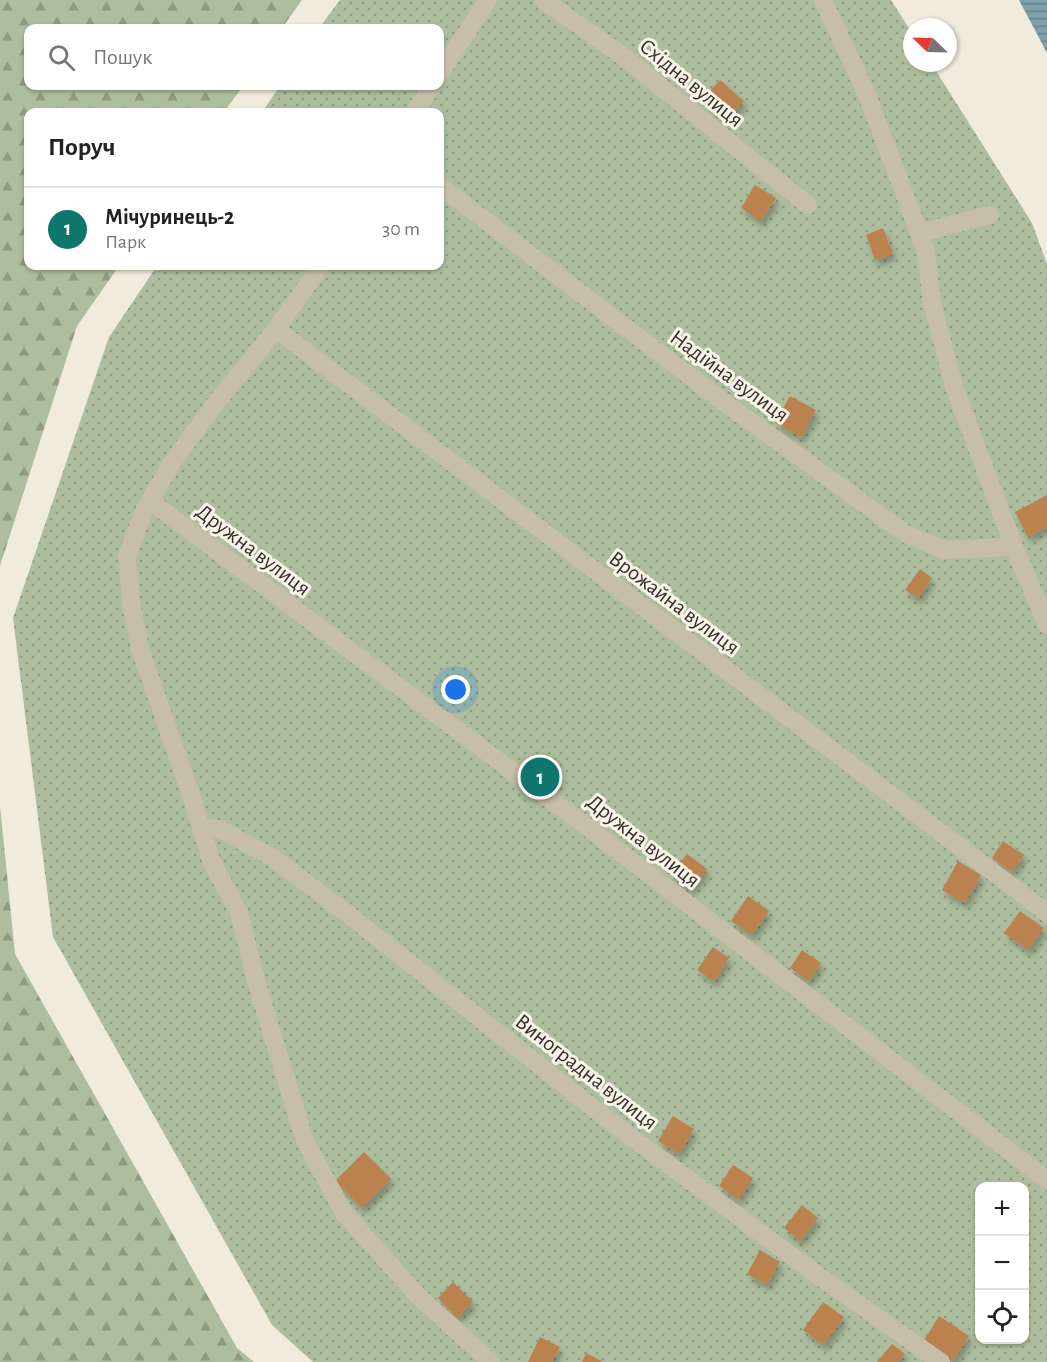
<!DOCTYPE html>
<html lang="uk">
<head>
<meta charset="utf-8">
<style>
  :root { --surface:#fff; --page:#f2f2f2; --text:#222; --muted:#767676; --line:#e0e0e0; --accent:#0f766e }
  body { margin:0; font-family:"Alegreya Sans",sans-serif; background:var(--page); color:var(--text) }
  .controls { position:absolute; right:18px; bottom:18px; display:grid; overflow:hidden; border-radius:12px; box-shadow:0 2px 4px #0004 }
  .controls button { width:54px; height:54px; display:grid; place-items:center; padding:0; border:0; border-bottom:2px solid var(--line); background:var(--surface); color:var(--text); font:30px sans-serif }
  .compass { position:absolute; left:903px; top:18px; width:54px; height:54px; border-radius:50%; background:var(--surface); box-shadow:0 2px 4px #0004; rotate:293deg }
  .you { position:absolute; left:456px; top:690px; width:21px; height:21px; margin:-15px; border:4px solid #fff; border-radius:50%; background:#1a73e8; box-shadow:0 0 0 9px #1a73e833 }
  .badge { display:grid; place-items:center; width:39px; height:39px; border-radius:50%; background:var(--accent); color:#fff; font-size:20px; font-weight:700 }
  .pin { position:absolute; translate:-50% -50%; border:3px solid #fff; box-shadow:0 2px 6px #0006 }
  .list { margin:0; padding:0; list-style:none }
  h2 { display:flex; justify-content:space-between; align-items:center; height:78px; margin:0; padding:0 24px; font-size:26px }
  h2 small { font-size:20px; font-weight:400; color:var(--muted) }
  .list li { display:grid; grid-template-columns:39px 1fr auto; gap:18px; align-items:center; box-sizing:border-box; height:84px; padding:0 24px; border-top:2px solid var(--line) }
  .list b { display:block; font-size:22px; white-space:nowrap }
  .list p { margin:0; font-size:20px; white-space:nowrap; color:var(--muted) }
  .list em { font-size:20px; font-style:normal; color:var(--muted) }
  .icon { flex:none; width:33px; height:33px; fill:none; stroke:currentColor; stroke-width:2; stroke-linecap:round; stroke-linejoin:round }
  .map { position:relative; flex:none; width:1047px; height:1362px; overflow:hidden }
  .search { position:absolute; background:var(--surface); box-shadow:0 2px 4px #0004; left:24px; top:24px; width:420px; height:66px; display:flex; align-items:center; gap:15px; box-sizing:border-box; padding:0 21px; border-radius:12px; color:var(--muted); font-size:22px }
  .panel { position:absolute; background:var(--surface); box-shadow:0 2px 4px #0004; left:24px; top:108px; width:420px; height:162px; border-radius:12px }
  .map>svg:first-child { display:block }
  .forest { fill:url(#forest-firs) }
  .garden { fill:url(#garden-dots); fill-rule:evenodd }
  .water { fill:url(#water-rules) }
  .building { fill:#bb8150; filter:url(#shadow) }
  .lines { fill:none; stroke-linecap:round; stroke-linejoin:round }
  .minor { stroke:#c7beaa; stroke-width:18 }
  .labels { text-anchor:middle; stroke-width:6; stroke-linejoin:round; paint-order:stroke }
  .street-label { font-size:22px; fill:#352f29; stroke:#f8f4e9 }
</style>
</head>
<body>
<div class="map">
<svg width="1047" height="1362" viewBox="0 0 1047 1362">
  <defs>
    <pattern id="forest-firs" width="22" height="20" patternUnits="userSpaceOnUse" patternTransform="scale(1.5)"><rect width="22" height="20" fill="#adbe9e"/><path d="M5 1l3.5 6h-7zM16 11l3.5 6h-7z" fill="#8e9b81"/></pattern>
    <pattern id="garden-dots" width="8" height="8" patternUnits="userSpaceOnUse" patternTransform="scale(1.5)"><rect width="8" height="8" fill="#adbe9e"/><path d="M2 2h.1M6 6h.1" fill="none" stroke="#8e9b81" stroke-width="1.8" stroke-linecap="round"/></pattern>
    <pattern id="water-rules" width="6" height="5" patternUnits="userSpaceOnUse" patternTransform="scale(1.5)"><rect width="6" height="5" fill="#7f9fab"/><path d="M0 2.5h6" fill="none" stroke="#69828b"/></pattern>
    <filter id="shadow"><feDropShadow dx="3.5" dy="6" stdDeviation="3" flood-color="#0004"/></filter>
  </defs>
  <rect width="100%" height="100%" fill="#f0ebdd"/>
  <!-- forest -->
  <path class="forest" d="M0,0h302l-20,28h-254v58h215l-19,26h-196v154h91l-42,60 -77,240z
    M0,806l15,148 222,394 17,14h-254z"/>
  <!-- garden -->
  <path class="garden" d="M340,0h551l21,33v30h19l101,160 15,41v1098h-734l-41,-37 -219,-388 -40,-319 96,-281 48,-71h283v-154h-178l18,-26h160v-58h-121zM980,1186h44v154h-44z"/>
  <!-- water -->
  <path class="water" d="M1019,0h28v53z"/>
  <!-- building -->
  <path class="building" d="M720,80l24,21 -17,19 -24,-22z
    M755,185l21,13 -15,23 -20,-13z
    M883,228l10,26 -18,6 -9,-25z
    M790,396l26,14 -15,27 -26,-14z
    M1047,495v32l-19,10 -13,-25z
    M920,569l12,9 -14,20 -13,-8z
    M1003,841l21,14 -12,17 -20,-14z
    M687,854l20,15 -16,21 -20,-15z
    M958,861l23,14 -16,28 -23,-13z
    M748,896l21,15 -17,24 -21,-14z
    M1020,911l24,17 -16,22 -24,-17z
    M713,947l16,11 -15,23 -17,-11z
    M802,950l19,13 -12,18 -19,-13z
    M673,1116l21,13 -15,25 -21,-13z
    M364,1152l27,27 -29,29 -27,-27z
    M733,1165l20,13 -14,22 -20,-14z
    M802,1205l16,13 -18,23 -16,-13z
    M760,1250l20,12 -13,23 -20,-11z
    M453,1282l20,20 -16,16 -19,-20z
    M823,1302l21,15 -20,28 -21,-15z
    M939,1316l30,20 -16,25 -30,-19z
    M540,1337l20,10 -8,15h-24z
    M892,1344l13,10 -7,8h-21z
    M586,1353l17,9h-21z"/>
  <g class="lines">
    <!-- minor -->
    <path class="minor" d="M543,0l73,51 192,154
      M823,0l44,95 59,156 6,52 22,83 58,156 35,83
      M440,73l48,-73
      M415,112l17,-26
      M440,186l285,217 181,131 38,16 62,-3 6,-5
      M919,233l71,-18
      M321,266l-45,63 -64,79 -39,53 -29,50 -17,45 4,47 9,46 50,143 21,68 28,53 19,75 47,153 39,72 74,83 73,66
      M276,329l771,584
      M150,501l440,328 457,351
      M201,827l20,3 51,27 77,58 258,204 209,155 125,88"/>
  </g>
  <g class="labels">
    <!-- street labels -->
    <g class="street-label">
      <text transform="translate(692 82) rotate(39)" y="8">Східна вулиця</text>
      <text transform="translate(730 375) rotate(36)" y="8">Надійна вулиця</text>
      <text transform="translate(254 549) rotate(37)" y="8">Дружна вулиця</text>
      <text transform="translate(675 602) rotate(37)" y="8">Врожайна вулиця</text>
      <text transform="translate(644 840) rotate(38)" y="8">Дружна вулиця</text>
      <text transform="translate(587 1071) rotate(38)" y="8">Виноградна вулиця</text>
    </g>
  </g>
</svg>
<div class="controls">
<button>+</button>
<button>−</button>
<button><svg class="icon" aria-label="locate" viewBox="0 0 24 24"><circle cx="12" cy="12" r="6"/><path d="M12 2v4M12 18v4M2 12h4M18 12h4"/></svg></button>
</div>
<svg class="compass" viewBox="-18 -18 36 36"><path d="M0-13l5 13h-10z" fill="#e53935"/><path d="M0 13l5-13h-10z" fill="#767676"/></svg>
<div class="you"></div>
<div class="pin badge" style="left:540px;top:777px">1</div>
<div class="search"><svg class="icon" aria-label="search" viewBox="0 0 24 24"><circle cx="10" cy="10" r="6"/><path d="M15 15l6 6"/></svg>Пошук</div>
<section class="panel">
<h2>Поруч<small></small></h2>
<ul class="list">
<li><span class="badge">1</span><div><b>Мічуринець-2</b><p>Парк</p></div><em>30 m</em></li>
</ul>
</section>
</div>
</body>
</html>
